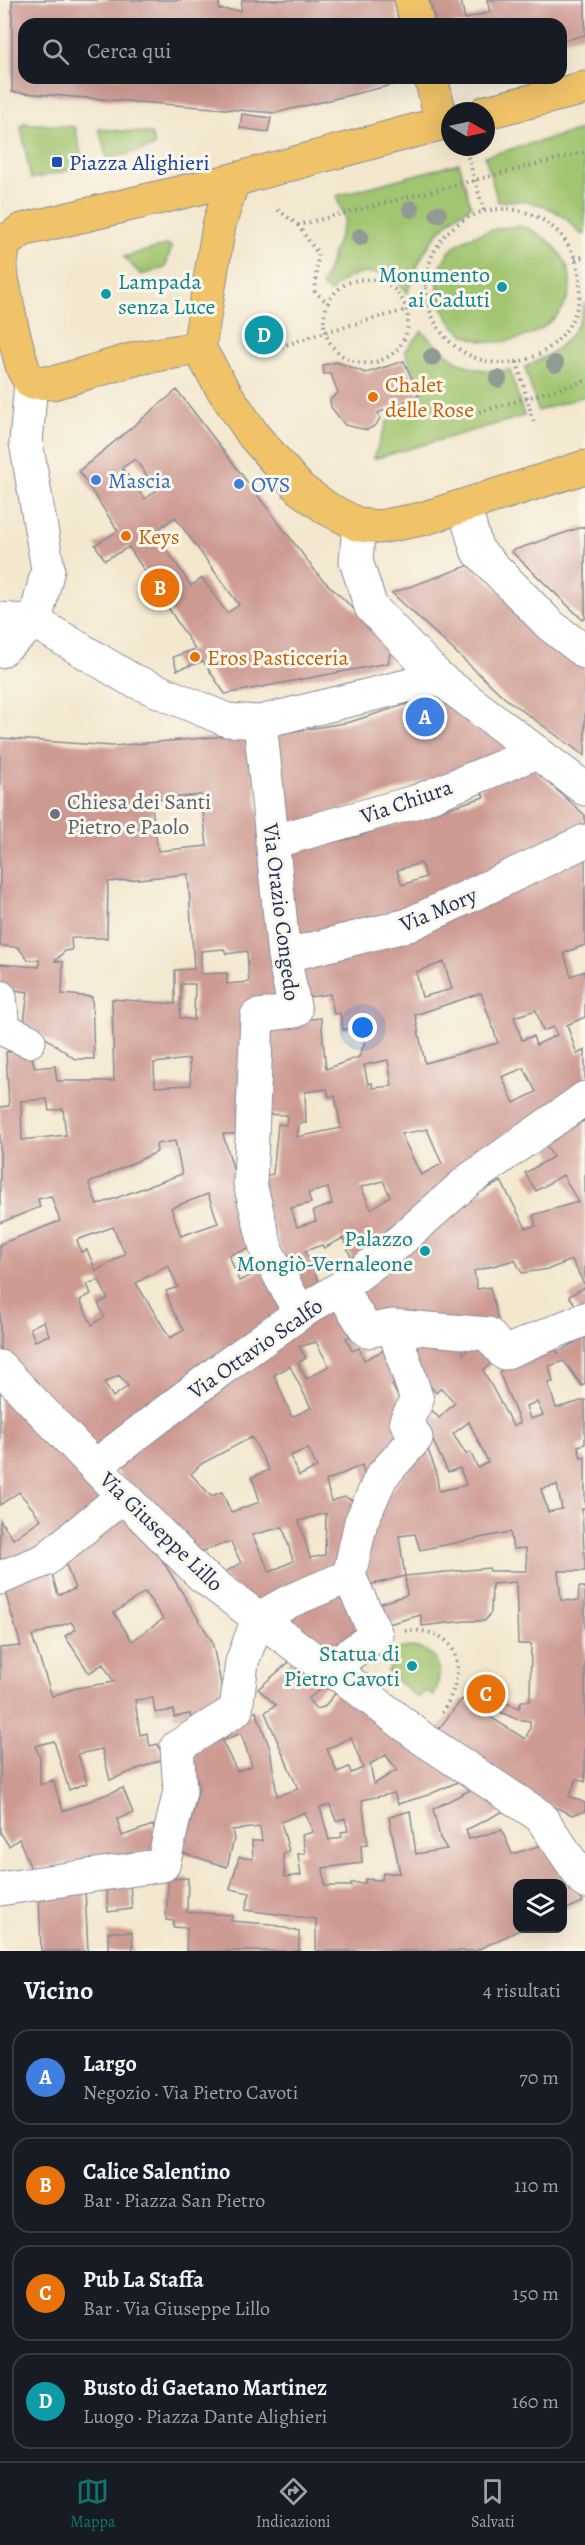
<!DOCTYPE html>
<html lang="it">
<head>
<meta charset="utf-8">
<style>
  :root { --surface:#171b24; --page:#242831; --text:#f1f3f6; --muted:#9ea1a6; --line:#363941; --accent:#0f766e }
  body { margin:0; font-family:Alegreya,serif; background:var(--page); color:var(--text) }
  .controls { position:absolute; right:18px; bottom:18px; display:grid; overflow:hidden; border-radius:12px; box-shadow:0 6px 24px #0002 }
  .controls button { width:54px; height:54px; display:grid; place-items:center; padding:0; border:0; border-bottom:2px solid var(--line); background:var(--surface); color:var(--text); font:30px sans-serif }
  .compass { position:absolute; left:441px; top:102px; width:54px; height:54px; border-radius:50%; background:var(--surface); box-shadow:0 6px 24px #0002; rotate:99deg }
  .you { position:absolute; left:363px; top:1028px; width:21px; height:21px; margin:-15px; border:4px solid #fff; border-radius:50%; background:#1a73e8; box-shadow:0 0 0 9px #1a73e833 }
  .badge { display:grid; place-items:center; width:39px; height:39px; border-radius:50%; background:var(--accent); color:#fff; font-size:20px; font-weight:700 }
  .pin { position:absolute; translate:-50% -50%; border:3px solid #fff; box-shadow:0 2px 6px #0006 }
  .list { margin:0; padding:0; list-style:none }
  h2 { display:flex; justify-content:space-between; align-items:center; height:78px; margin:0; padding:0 24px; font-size:26px }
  h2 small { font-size:20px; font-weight:400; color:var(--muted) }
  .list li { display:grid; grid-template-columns:39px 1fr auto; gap:18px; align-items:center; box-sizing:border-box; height:96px; margin:0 12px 12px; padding:0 12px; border:2px solid var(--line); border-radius:18px }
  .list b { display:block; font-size:22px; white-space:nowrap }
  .list p { margin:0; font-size:20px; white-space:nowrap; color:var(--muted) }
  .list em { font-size:20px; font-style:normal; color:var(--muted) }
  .icon { flex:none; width:33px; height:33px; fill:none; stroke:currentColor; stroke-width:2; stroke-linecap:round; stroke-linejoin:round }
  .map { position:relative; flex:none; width:585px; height:1951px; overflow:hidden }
  .search { position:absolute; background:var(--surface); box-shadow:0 6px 24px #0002; left:18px; right:18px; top:18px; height:66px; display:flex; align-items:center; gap:15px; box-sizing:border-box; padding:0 21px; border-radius:18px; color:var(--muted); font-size:22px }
  .sheet { height:510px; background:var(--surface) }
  nav { display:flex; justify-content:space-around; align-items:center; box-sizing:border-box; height:84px; border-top:2px solid var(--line); background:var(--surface); font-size:16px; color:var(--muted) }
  nav a { display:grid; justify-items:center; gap:3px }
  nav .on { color:var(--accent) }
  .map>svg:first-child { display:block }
  .green { fill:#a1c56f; stroke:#5e7a66; stroke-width:1.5 }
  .building { fill:#cd9a92; fill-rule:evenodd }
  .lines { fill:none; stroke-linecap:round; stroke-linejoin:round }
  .minor-casing { stroke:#878b96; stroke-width:35 }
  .major-casing { stroke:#878b96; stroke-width:35 }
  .path { stroke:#878b96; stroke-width:4; stroke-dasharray:1.5 4.5; stroke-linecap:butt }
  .minor { stroke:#fff; stroke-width:33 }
  .major { stroke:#f0c369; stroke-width:33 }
  .tree { fill:#929b93 }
  .transit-dot { fill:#1a4fb4; stroke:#fbf7ec; stroke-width:2 }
  .culture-dot { fill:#0f9aa8; stroke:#fbf7ec; stroke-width:2 }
  .food-dot { fill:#e8710a; stroke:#fbf7ec; stroke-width:2 }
  .shop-dot { fill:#3f7fe0; stroke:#fbf7ec; stroke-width:2 }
  .worship-dot { fill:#6b7280; stroke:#fbf7ec; stroke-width:2 }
  .labels { text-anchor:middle; stroke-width:6; stroke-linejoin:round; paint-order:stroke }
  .transit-label { font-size:22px; fill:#164399; stroke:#fbf7ec; text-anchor:start }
  .culture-label { font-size:22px; fill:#0d838f; stroke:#fbf7ec; text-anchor:end }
  .food-label { font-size:22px; fill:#c56008; stroke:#fbf7ec; text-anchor:start }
  .shop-label { font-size:22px; fill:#366cbe; stroke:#fbf7ec; text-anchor:start }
  .worship-label { font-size:22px; fill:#5b616d; stroke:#fbf7ec; text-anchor:start }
  .street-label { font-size:22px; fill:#1b2f5e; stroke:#fbf7ec }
</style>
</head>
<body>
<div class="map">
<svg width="585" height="1951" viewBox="0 0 585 1951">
  <rect width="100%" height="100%" fill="#fbf7ec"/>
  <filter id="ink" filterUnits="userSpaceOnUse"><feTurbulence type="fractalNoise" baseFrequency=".0167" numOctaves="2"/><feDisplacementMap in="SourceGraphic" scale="12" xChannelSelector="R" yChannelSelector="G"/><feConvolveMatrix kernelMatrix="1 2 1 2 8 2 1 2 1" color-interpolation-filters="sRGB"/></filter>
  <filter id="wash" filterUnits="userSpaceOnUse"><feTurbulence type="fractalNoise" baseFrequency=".008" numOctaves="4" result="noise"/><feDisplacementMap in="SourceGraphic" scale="24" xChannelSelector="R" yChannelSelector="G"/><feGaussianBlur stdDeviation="1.35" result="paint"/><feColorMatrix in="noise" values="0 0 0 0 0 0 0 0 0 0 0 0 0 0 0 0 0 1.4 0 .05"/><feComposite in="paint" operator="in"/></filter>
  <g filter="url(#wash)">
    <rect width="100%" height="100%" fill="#f3e7cd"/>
    <!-- green -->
    <path class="green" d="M23,123l52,4 9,40 -53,12 -10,-52z
      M99,129l49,4 4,2 3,12 -48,12z
      M585,129v105h-4c-23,-28 -48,-36 -83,-32l-13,-46z
      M459,163l12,43c-35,19 -52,50 -64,87 -20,-28 -56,-26 -77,0l-8,-7 23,-67 -9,-23z
      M520,226c35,9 65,48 42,83 -20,29 -68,43 -98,25 -27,-17 -36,-61 -12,-85 15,-15 47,-22 68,-23z
      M167,245l4,1v3l-6,19 -24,7 -17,-18z
      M585,301v95l-47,15 -13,-44c30,-13 55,-32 60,-66z
      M422,331c28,28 46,44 88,39l14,46 -151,43 14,-37 39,-21 -21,-50z
      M409,1647c31,2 35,23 25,49l-9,-5 -7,7 -31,-26 5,-7 -8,-9 12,-6z"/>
    <g id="blocks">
      <!-- building -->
      <path class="building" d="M12,0h207v9l22,2 1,-11h152l5,24h-375v54h389v2l-138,33 -263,-21z
        M430,0h31l4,19 25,-7 -3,-12h98v35l-24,6v-17h-125z
        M242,114l29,4 -3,14 -28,-4z
        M404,361l15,34 -41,18 2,5 -4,7 -9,5 -22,-5 -14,-18 -1,-7 8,-7 -7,-19h-7l-1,-9 14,-3 29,11z
        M177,390l143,187 72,68 -4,18 -163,31 -22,-33 -26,9 -4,-13 22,-8 -66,-102 -24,13 -10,-15 23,-14 -39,-60zM135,459l22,31 -12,9 -23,-31zM175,517l64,88 -12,8 -25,-35 -11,8 -36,-54z
        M585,526v93l-2,1 -72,-69z
        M470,565l115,101v90l-79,-57 -114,-106z
        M442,693l71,57 -227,79 -14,-94 78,-13z
        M249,734l34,274 -31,4 -8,122h-21l33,113 -27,8 10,26 31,-15 18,38 -190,149 -98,-103v-106l60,-23 -9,-25 -13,3 2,8 -40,16v-116l9,-1 -3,-54 24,-1 5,17 20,-2 2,15h57l-2,-82 63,5v-34l19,-1 -6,-95 -80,8 -1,56h-36l1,12 -7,1 -10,10 8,1 -1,32 30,3 2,62h-19l-51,-37 4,-30 -28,-4v-24l39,3v-7h-11l-10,-13 -18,-1v-208l112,8zM201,795l6,51 -49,5 -7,-51zM224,949l2,5 21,-3 2,31 -22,2v-11l-26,1v-23zM181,984h14l-1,36 -14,-2zM189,1059l2,26 -36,2 -1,-24zM47,1099l2,12 14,-2 3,26 -44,5 -1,-39zM175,1141l7,33 -85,31 -8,-22 68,-31 -1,-8zM208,1194l10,29 -37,13 -10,-28zM113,1227l12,27 -29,17 -9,-21 -6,2 -4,-12zM168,1265l10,22 -12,4 6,18 12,21 -14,8 -34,-55zM99,1280l9,19 -10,4 6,14 -12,8 -12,-25 11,-6 -4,-10zM44,1321l5,14 -14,6 -5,-13zM119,1375l9,11 -15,11 -9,-14z
        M532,768l53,47v17l-154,76 -133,36 -15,-94 63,-10 138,-43 -4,-9zM421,863l5,14 -24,8 -5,-15z
        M585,854v91l-21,8 7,23 14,-5v46l-18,8 10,29 8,-4v38l-231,176 -11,-26 -19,10 -2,-3 -17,6 15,34 -22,13 -42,-120 17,-4 5,-50 8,1 1,-10 -30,-1 7,-91 57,-5 5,51 33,-12 6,-15 -3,-16 -19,4 -3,-17 -6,1 -4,-20 -28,4 -7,-38zM444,962l8,27 -30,8 -6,-25zM481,993l17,50 -73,20 -10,-48zM536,1010l7,21 10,-4 4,8 -21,10 -3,-9 -11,4 -8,-23zM388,1060l4,26 -19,2 -1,-5 -4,1 -4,-19zM524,1068l12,24 -22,11 -12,-26zM327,1089l2,8 6,-1 6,32 -44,9 2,-14h7l-1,-31zM427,1129l15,35 -21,11 -20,-41zM383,1181l7,15 -19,13 -10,-22zM328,1188l4,16 -19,7 3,10 -19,6 -6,-19 20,-5 -3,-10z
        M585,1120v166l-13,-26 -23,9 -27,4 -7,-13 -41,11 3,18 13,-2 8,33 -40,2 -90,-4 -15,-26 115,-93 33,-18 25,47 10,-2 -3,-11 45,-13 -15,-27 -27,16 -11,-18 28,-16 -8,-14z
        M585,1287v28l-2,1 -14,-20z
        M338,1298l19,34 -11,6 6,13 7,-3 5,12 22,-11 13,32 -7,4 13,25v24l-63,139 -86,32 -36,-30 21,-12 -10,-21 -35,11 -84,-86zM316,1342l13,24 -23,13 -8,-16 8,-5 -7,-11zM290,1366l21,42 -19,9 -18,-42zM252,1437l17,33 -17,7 8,25 -29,10 -9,-20 -11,4 -20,-22 10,-10zM308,1448l9,19 -18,9 -9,-20zM362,1465l4,15 -10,22 -11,-5 -14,4 -5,-20zM326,1513l-1,42 -15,3 -11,-37zM283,1527l10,34 -23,11 -18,-37z
        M585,1336v48l-3,2 -18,-25 -15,5 4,16 -5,1 8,25 29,-8v44l-7,2 3,12 4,-1v51l-3,1 3,62h-27l3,29 17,1 1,-14h6v195l-8,-3 -8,17 16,7v8l-13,4 -46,-21 -92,-59 28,-36 63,40 5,-10v-8l-14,-2 -22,-10 4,-9 21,8 2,-7h9l1,-57h-13l-2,-62 -24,2 -1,28 -6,9h-19l-44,5 -1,-11 -40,11 -9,-20 35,-11 -2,-19 -43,11 8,-71 57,-69 9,24 3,20 27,-6 -6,-17 -12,4 -16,-33 -16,-16 13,-16 10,11 16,-15 -14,-15 -5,5 -14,-17 -17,-32 56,-4 2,14 14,-12 15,21 -9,7 30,56 7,-3 -21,-51 20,-14 34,-14 5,9zM537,1402l6,13 -13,4 -4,-13zM469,1422l19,40 -10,6 -8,-16 -4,2 -13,-20zM557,1485l5,24 -14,3 -7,-23zM510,1532l3,17 13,-1 1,23h-37l-1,-3 -84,8 -6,-40 16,-2 5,16z
        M0,1381l107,117 -73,59 -34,11v-48l13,19 28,-20 -22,-27 -19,13z
        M123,1511l28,31 61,99 15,71 -36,8 -1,-6 -16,3v-7l-19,3 -2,-15 -18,2 5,35 7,-2 3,13 8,-2 5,15 -53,21 -8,-31 -24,5 9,29 -18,7 -15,-49 -19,5 5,11v28l13,-5 10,31 60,-23 10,25 -16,6 5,17 31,-11 4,25 -126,19 -12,-30 -10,7 -9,-14v-184l21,-2 -19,-64zM65,1562l10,27 -17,6 -7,-24zM145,1592l18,27 -31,22 -18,-28zM71,1622l5,7 -11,7 24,37 14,-9 11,18 -38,6 -24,8 -20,-60z
        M344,1588l23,41 -46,30 -45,-39z
        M295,1657l35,25 -22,17 8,10 8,-2 18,-22 118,96 -32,14 -30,9 -4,-11 -32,7 6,44 -7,1 1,18 -39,5 2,18h26v-3h14v-4l17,1 1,-7h17l-11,-56 21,-6 6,43 31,-5 -7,-11 -7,-29 47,-24 28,24 -42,21 3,9 33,-9 10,24 30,-9 41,57 -21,9v-27h-44v44h6l-49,23h-159v-32l-71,-9 5,-17 -20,-4 9,-32 14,2 -1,-18h10l-2,-14 -28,3 2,9 -7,28 -44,-14 16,-66 -6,-26 2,-8 30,-26 31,-16 14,38 7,47 21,-7 -33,-77 11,-7 -18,-16zM241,1733l11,33 -15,5 -15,-30zM351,1737l12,31 -12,5 -2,-6 -12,5 -10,-23zM386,1755l11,15 -23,14 -4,-20zM330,1805l6,16 9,-3 3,13 -7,1 1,5 -13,3 -9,-33zM305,1812l8,20 -11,3 3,18 -7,1 3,21 -16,2 -2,-24 6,-2 -8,-29z
        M188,1878l-1,34 45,3 -1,6 40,3 28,8v19h-113l1,-23 -14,-1 1,-6 -8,-1 2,-41z
        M130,1884l2,25 -24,3 -2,-26z
        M85,1890l3,61h-47l-2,-56z
        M108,1932h24l1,19h-25z"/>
    </g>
  </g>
  <g filter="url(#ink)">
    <use href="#blocks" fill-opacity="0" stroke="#878b96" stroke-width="1.5"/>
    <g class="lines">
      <!-- minor casing -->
      <g class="minor-casing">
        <path id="minor" d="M464,506l13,44 73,75 35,27
          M359,525l-3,36 15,46 68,71 146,111
          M0,619l35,3 95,57 97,41 33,2 179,-44
          M0,651l35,-29 13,-53 -22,-126 5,-61
          M260,722l24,234 11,55 -38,5 -7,168 17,68 33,61
          M272,842l146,-41 119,-49
          M284,956l124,-31 177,-84
          M0,997l3,32 26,12
          M340,1288l27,43 26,-5 95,8 16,19 81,-34
          M0,1367l123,129 78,79 127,95 16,8 79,61 117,77 45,66
          M95,1466l128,-98 77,-55 40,-25 44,-33 85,-75 116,-82
          M0,1578l45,-18 78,-64
          M328,1670l48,-35 -27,-59 12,-54 20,-45 35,-39 -10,-17 11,-21 -24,-74
          M0,1889l163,-24 17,-74 -3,-44 59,-37 6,-48 16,-43 32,-18 59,-25"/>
      </g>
      <!-- major casing -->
      <g class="major-casing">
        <path id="major" d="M411,0l6,24
          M431,78l11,45
          M486,112l99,-24
          M233,180l-14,45 -20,123 21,37 34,51 46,53 28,20 31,16 20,2 43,-8 163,-52
          M199,348l-61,10 -85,25 -22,-1 -8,-13 -11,-41 -12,-60 4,-25 18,-13 211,-50 217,-59"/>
      </g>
      <!-- path -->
      <path class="path" d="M468,157l16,54
        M426 286a77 77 0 1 1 154 0a77 77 0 1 1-154 0Z
        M278,210l20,15 287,-73
        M298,225l20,29 -3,38 13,11
        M575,259l10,-3
        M324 321a42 42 0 1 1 84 0a42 42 0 1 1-84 0Z
        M258,354l67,-22 103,-28
        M517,362l17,62
        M462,417l123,-36
        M405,1631c59,-5 63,43 36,83"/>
      <!-- minor -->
      <use href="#minor" class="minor"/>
      <!-- major -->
      <use href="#major" class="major"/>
    </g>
    <!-- trees -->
    <g class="tree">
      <circle cx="411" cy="209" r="9"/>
      <circle cx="438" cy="214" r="9"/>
      <circle cx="360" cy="237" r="9"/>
      <circle cx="432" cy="357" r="9"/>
      <circle cx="555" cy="364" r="9"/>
      <circle cx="498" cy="379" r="9"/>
    </g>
  </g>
  <!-- markers -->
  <rect class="transit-dot" x="51" y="156" width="12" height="12" rx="3"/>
  <g class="culture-dot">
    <circle cx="502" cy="287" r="6"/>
    <circle cx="106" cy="294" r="6"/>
    <circle cx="425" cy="1251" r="6"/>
    <circle cx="412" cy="1666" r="6"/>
  </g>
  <g class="food-dot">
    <circle cx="373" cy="397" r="6"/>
    <circle cx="126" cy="536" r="6"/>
    <circle cx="195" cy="657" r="6"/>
  </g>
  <g class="shop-dot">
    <circle cx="96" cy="480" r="6"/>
    <circle cx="239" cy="484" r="6"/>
  </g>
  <circle class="worship-dot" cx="55" cy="814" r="6"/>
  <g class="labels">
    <!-- transit labels -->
    <g class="transit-label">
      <text x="69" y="170">Piazza Alighieri</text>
    </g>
    <!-- culture labels -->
    <g class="culture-label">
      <text x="490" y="282">Monumento<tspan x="490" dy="25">ai Caduti</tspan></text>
      <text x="118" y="289" text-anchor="start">Lampada<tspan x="118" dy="25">senza Luce</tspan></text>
      <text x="413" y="1246">Palazzo<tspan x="413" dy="25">Mongiò-Vernaleone</tspan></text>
      <text x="400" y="1661">Statua di<tspan x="400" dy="25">Pietro Cavoti</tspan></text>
    </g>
    <!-- food labels -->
    <g class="food-label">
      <text x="385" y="392">Chalet<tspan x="385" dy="25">delle Rose</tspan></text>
      <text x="138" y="544">Keys</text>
      <text x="207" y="665">Eros Pasticceria</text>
    </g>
    <!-- shop labels -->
    <g class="shop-label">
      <text x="108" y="488">Mascia</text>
      <text x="251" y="492">OVS</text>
    </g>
    <!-- worship labels -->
    <g class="worship-label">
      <text x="67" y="809">Chiesa dei Santi<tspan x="67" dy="25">Pietro e Paolo</tspan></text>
    </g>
    <!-- street labels -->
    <g class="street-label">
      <text transform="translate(406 801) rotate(-19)" y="8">Via Chiura</text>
      <text transform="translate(438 909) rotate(-23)" y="8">Via Mory</text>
      <text transform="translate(282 912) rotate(83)" y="8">Via Orazio Congedo</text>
      <text transform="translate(255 1348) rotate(-35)" y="8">Via Ottavio Scalfo</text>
      <text transform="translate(162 1531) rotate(44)" y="8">Via Giuseppe Lillo</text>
    </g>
  </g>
</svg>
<div class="controls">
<button><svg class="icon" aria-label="layers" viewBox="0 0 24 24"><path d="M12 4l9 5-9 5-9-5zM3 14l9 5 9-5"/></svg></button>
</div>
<svg class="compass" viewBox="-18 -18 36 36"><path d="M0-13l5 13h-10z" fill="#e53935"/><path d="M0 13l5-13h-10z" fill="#9ea1a6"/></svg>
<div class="you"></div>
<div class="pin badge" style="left:425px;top:717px;background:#3f7fe0">A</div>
<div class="pin badge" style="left:160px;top:588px;background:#e8710a">B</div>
<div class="pin badge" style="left:486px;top:1694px;background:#e8710a">C</div>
<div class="pin badge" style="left:264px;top:335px;background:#0f9aa8">D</div>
<div class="search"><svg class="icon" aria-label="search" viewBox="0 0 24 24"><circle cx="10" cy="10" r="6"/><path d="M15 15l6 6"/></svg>Cerca qui</div>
</div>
<section class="sheet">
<h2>Vicino<small>4 risultati</small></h2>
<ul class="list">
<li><span class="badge" style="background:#3f7fe0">A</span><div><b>Largo</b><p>Negozio · Via Pietro Cavoti</p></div><em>70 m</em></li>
<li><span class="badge" style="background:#e8710a">B</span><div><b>Calice Salentino</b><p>Bar · Piazza San Pietro</p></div><em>110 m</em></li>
<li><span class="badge" style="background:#e8710a">C</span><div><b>Pub La Staffa</b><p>Bar · Via Giuseppe Lillo</p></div><em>150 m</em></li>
<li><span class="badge" style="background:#0f9aa8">D</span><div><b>Busto di Gaetano Martinez</b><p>Luogo · Piazza Dante Alighieri</p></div><em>160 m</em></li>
</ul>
</section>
<nav>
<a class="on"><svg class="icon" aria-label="map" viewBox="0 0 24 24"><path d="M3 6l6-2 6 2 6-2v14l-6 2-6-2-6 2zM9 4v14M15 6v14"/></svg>Mappa</a>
<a><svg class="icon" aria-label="directions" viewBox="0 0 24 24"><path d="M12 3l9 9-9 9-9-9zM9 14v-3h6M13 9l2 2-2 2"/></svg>Indicazioni</a>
<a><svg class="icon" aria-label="saved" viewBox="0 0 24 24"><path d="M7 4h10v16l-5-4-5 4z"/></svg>Salvati</a>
</nav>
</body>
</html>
